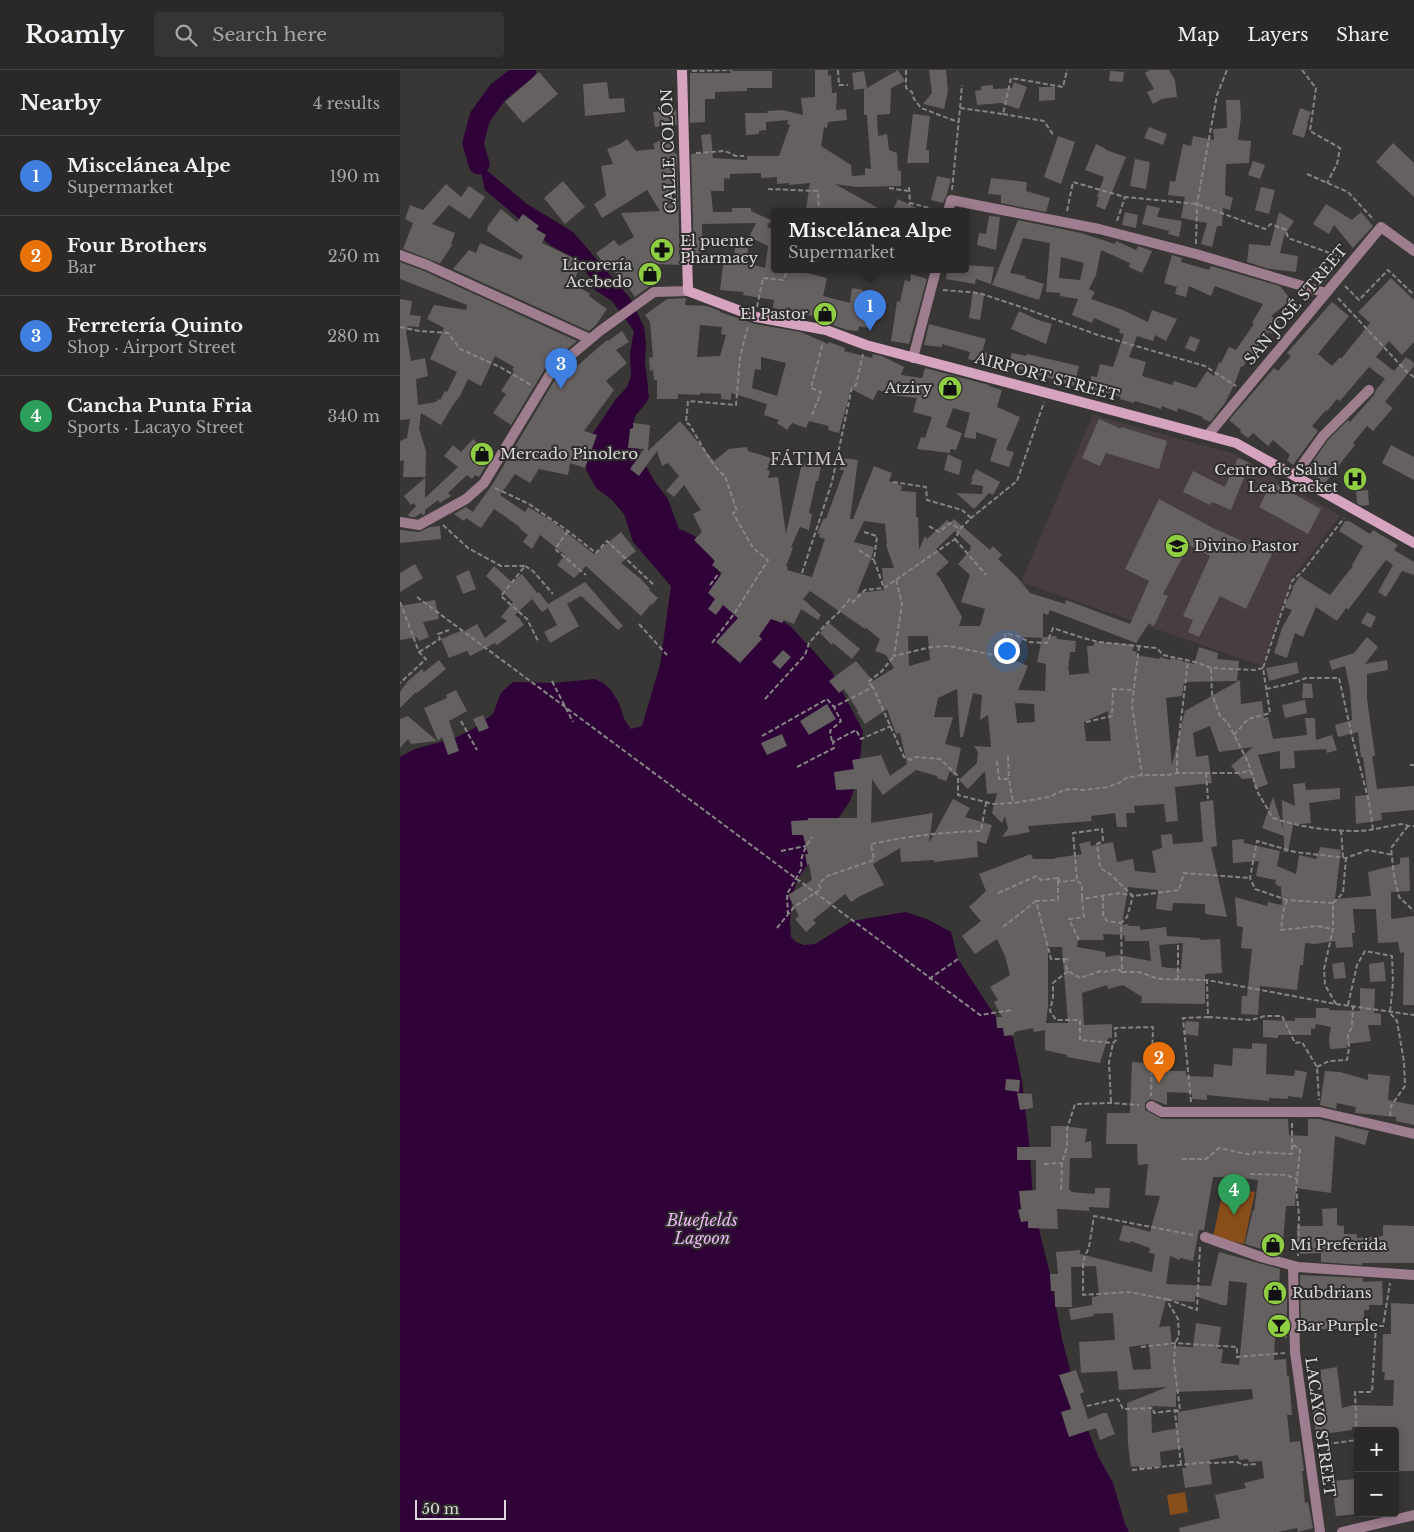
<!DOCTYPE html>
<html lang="en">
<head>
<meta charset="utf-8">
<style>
  :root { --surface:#2b2828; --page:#373434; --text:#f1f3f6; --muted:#a6a6a8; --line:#474445; --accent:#95b2f1 }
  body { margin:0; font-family:"Libre Baskerville",serif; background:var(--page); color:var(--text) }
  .controls { position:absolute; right:15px; bottom:15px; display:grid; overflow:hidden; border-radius:5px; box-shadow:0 2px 8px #0003 }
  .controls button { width:45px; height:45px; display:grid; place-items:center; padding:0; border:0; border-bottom:1px solid var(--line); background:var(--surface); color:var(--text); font:25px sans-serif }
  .scale { position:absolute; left:15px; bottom:12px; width:91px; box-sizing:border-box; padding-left:5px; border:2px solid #dbd9da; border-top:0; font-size:14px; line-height:18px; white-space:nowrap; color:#dbd9da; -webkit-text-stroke:4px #2f2c2c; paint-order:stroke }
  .you { position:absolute; left:606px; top:580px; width:18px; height:18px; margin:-12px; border:4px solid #fff; border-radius:50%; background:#1a73e8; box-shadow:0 0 0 8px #1a73e833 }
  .badge { display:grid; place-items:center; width:32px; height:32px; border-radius:50%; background:var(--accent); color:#fff; font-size:16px; font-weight:700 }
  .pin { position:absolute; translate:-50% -41px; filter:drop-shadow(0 1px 2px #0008) }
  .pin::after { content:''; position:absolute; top:26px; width:18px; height:15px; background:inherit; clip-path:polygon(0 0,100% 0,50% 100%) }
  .popup { position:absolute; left:371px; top:138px; width:198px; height:65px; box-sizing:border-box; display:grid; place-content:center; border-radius:5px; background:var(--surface); filter:drop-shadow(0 1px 4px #0005); font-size:16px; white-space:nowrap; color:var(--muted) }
  .popup b { font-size:19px; color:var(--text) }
  .popup::after { content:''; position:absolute; left:50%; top:100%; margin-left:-10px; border:10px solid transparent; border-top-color:var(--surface) }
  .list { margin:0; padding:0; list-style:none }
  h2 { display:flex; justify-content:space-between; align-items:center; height:65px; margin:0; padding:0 20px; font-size:21px }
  h2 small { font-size:16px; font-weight:400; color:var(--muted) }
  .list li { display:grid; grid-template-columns:32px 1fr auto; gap:15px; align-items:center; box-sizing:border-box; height:80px; padding:0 20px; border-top:1px solid var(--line) }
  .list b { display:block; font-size:19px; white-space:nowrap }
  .list p { margin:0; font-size:16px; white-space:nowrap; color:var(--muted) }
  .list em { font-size:16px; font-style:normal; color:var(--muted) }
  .icon { flex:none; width:28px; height:28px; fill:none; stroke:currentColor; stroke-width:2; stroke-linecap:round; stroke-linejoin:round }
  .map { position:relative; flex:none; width:1014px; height:1462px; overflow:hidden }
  header { display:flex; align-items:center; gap:30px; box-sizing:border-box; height:70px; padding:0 25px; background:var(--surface); border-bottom:1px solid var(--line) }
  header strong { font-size:24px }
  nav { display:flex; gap:28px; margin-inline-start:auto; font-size:18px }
  .search { width:350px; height:45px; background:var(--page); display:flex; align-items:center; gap:12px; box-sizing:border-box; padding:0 18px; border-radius:5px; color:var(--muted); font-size:19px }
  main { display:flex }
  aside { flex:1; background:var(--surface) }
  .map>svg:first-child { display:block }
  .built { fill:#483d3f }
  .green { fill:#884e1a }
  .water { fill:#2f0238 }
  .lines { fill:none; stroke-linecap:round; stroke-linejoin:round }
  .river { stroke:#2f0238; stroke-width:21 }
  .building { fill:#656160; fill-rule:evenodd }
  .path { stroke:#868484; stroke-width:2; stroke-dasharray:5 2.5; stroke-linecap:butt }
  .street { stroke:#9d7d8e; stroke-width:10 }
  .secondary { stroke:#d7a4c0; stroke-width:10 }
  .labels { text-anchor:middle; stroke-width:4; stroke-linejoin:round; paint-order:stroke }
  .street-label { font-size:15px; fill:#dbd9da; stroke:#2f2c2c }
  .poi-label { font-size:15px; fill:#dbd9da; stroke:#2f2c2c; text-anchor:start }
  .neighbourhood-label { font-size:16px; letter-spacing:1px; fill:#c7c3c3; stroke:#2f2c2c }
  .water-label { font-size:16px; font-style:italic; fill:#ecb6f7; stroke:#2f2c2c }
</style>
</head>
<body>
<header>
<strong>Roamly</strong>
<div class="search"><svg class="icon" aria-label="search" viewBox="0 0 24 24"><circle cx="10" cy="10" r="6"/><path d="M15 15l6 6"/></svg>Search here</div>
<nav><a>Map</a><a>Layers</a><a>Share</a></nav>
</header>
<main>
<aside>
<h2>Nearby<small>4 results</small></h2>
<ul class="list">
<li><span class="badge" style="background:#3f7fe0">1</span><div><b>Miscelánea Alpe</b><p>Supermarket</p></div><em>190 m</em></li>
<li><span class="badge" style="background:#e8710a">2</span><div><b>Four Brothers</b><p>Bar</p></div><em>250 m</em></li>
<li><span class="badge" style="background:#3f7fe0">3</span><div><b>Ferretería Quinto</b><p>Shop · Airport Street</p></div><em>280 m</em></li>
<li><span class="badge" style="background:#2e9e5b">4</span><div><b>Cancha Punta Fria</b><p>Sports · Lacayo Street</p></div><em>340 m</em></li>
</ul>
</aside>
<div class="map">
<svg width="1014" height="1462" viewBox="0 0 1014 1462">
  <rect width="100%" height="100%" fill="#393636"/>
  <!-- built -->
  <path class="built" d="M693,345l142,39 105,62 -47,61 -31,89 -241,-84z"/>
  <!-- green -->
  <path class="green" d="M824,1116l31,6 -11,52 -31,-7z
    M785,1422l3,20 -18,3 -3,-20z"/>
  <!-- water -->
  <path class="water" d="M79,94l48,40 46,28 57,66 14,29 2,17 -1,18 4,35 -3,6 -11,13 -3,17 10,26 13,23 13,17 11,30c13,5 24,10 31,24 4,8 7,18 13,25l68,49 26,28 15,17 31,59 -5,45 -8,25 -53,79 -5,17 -2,25 1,15 5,5 8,3 11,-1 37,-23 54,-9 23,8 22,12 7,27 35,54 20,25 9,43 7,62 4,56 3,8 4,27 10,40 12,65 13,50 8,28 15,39 15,27 12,41 4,8h-729v-775l15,-8 40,-11 18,-9 20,-15 8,-21 12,-11 41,1 41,-4 8,4 8,7 8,13 5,16 7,10 11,-3 18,-61 11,-79 -38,-44 -9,-28 -12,-14 -16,-12 -10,-18 -1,-18 4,-13 27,-40 11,-12 4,-11 -1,-23 4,-22 -22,-30 -26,-17 4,-7 -16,-19 -24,-13 -65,-55z"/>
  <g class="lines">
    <!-- river -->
    <path class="river" d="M79,94l-6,-21 7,-26 18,-25 28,-22"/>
  </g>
  <!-- building -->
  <path class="building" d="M415,0h13v6l3,-1 1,18h5l-1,17 10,-1 1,11 -19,2 -1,6 -3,-1 -3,19 30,19 1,11 13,-1v-7l6,1 -4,-54h-3v-26l3,-1 -13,2 -2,-17 12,-2 3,17 31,-18 7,11 -14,7 -1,26 -13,1 1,21 9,-2 2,16 8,3 1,18h3v15l-45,1 -21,-3 50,28h-35l2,-3h-46l4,-26 -21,2v-2l-12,1v-7l-16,1v-5l-31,1v5l-6,-1v13h-13l2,21h19v-4h19v3l24,11 -6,1 -2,4 8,2v41h20l32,8 -4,18 27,7 2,-15 11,2 -2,17 13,4 -6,17 -9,-2 -1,5 -11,-1 -14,-5 1,-2 -32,-10 -29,-5 1,-8 -31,-5 1,-3 -24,-2 4,-33 10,2 1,-12 13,1 -2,15 19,5 3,-22 -19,-9 7,-14 -54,1v27l-8,6 -3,-103 12,-1 -2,-18 10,-1 2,24 34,2v-4h32l11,-31 -3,-1 1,-4 -22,2v8l-7,1v3l-13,1 -1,-22h23l-1,-2 16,-1 20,5 -2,-17 14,-1z
    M529,0h17l2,21 -4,18 -21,-5 9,-11z
    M750,0h19l6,10 2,17 -15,2 -9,5 -6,-12 7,-3 -9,-16z
    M331,1h41v17h-25v3l-32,1v7h-10v23l-15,1v-50h41z
    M710,1l14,1 -1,10 -14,-1z
    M139,2l19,22 -35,29 -18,-21z
    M207,12l2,17 15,-1 1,14 -40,4 -2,-32z
    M614,12l13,5 -8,22 -18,-6 -24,2 -2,-14 6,-1v-4l12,-1v4l19,-1z
    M639,17h16v13l-16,1z
    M826,30h14l1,17 -3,23 13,1 -2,22 -23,1 -1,31 8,3 -3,12 -7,-2 -1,18h-5l-5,21 -11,-3 6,-21 -26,-5 4,-21 -17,-2 2,-14 5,1 8,-38 8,2 2,-10 21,4 -1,-11 14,-1z
    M900,38l11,4 -4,11h1l-4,15 -12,-4z
    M276,40l1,15 -22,2 -2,-15z
    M513,44l17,2 -4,34h3v13h-22z
    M749,57l18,7 -4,11 -19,-7z
    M269,66l5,12 1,6h2l3,111 -22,-1 -4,21 -4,1 -15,11 -17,-24 -2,1 -7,-12 -4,3 -9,-12 18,-13 5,6 15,-9 -13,-24 39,-2 -13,-21 -45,28 -8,-14 12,-8 -5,-30 12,-2 -6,-15 13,-5 7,-5 9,12 19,-2 -2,-5z
    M658,66l17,6 -14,42 -17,-7z
    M993,73l21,20v34l-38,-35z
    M696,74l10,5v1l20,7 -21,53 -9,-4 3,-9h-2l7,-20 -19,-7z
    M735,89l15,3 -4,27 -16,-3z
    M853,91l12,4 -5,14 -12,-4z
    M537,106l14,3 -4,15 -4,9 -12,-3z
    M591,108l36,4 -1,9 24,7 -4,14 -45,-9v-8l-13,-1z
    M163,111l22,26 -20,17 -21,-26z
    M46,114l15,13 8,-11 16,11 -15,22 -21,-14 -17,19 23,9 -4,11h2l-13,19 4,2 -41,-16 10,-26 -8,-4 5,-14 13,5z
    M861,117l14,3 -6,24 -14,-4z
    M498,129l27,13h-33z
    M926,134l26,16 9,-8 12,14 -20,22 -19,-23 -5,9 -16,-10z
    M747,135l13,3 -3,9 25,4 -3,16 -11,-3 1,-3 -27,-7z
    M101,139l16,13 6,-8 16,12 -3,3 10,6 -4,8 40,19 -9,21 17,11 -1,2 18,13 -11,16 -7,6 -136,-62 16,-19 7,3 4,-10 41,17 2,-4 -36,-25 1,-3 -1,-1z
    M725,142l13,3 -2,13 -14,-3z
    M879,142l15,9 -10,15 -4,17 18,3 -2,16 -27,-3 -22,-7 2,-18 21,2z
    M589,146l11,1 -4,33 -19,-5 2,-12 7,1z
    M618,150l63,13 34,11 1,-3 20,9 2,-4 14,5 -10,22 -13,-6 1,-4 -29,-13 -5,25 -7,14 6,3 -4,7 32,11 25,12 4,-12 25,9 -11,22 -11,-6 -2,6 -16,-5 -8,21 17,5 -4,14 30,9 2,-4 22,7 11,-17 7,5 5,-14 2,1 8,-16 7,3 18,-26 -2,-1 11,-19 -48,-18 -4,10 -22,-10 -3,11 -11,-3 2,-7 -13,-4 8,-28 10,3 -1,4 28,8 2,-4 69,20 11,14 -20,16 8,5 -7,13 -3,-2 -16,22 -2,-2 -8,15 -2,-1 -6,17 -10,20 -15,19 -8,-4 1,-1 -25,-9 -1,4 -15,-6 -1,3 -26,-8 -1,2 -14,-4 1,-2 -11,-4 -19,-1v-16l6,1 3,-13 13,3 11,-33 -5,-1 1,-4 -26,-11 -2,5 -20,-8 6,-16 -18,-3v-3l-14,-1 4,-49 -27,-5 -13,35 16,3 -1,2 19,6 -5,16 -47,-15zM661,187l23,6 -4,17 -21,-2z
    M922,191l12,10 -12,14 -7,-3 -7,-5z
    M0,192l24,9 153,70 -31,26 -35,58 -18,-12 13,-19 -5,-3 13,-20 -2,-1 2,-3 -19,-11 -14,30 -13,-7 -8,17 -7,9 -12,20 -20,-12 -2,16 7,22 -1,47 33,-31 -14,-11 9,-11 8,7 12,-13 19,17 -13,21 -4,-2 -3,4 -5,-4 -19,18 3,3 -11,7 -2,-3 -13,10v4l-2,1 -2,-2 -6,4h-5l-2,-2 8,-9 -2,-3 -3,2 -7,-9 22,-19h-23l1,-17 -4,1v-20l7,-3 3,-19 -10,1v-121l12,2 -2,14 11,1 -2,11 -11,-1 -2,6 5,29 14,-3 3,18 -12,3 2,26 18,-3 2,-3 2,1 5,-9 2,1 10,-20 -27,-13 14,-31 -17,-9 7,-14 32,5 1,-5 -67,-26z
    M565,195l29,2 -3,17 -15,-5 -1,5 -29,-5 1,-9h18z
    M511,204l16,5 -18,65 -18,-3 6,-40 3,1 5,-22 5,2z
    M991,208l23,22v42l-12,13 -13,-14 -13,16 18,14 12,-14 8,6v3l-29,36 8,6 -20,23 -6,-5 -14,17 2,2 -31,39 -17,-14 21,-30 20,-20 2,2 24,-27 2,-5 9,-11 -16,-12 -29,34 -3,-2 -10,12 -1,-1 -14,16 6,5 -25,34 -6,-5 3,-5 -17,-15 -5,6 -15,-13 -5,5 -8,-6 1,-2 -12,-10 45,-52 4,3 13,-15 -4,-3 45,-51 17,14 -31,38 14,12 8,-9 1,2 29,-36 -12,-11z
    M573,221l11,4 -4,25 -11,-2z
    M286,228l-1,7 22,1 13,5v1l35,12 46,8 27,12 1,-2 16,6 -1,3 28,7 1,-4 9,2 22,11 -3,8 21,3 3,-10 64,17v1l13,4 -5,17 23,10 -14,33 8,2 -5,15 -19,-6 7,-22 -21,-7v7l-12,-2 6,-24 -17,-5 -7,19 16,6 -6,17 -5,-1 -1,4 -33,-4 4,-12 4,1 7,-21 -19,-5 4,-14 -25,-3 -14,-5 -5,10 -22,-11 -12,44 -11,-3 1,-4 -20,-5 -3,7 -14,-5 -5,7 -10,-7 2,-3 -15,-5 3,-11 -36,-11v7l-10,-1v-5l-21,-1v2l-22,-1v5h-21v-19h-3l-1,-10 -3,1 -1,-13 4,-1 -3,-35 -5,-7 22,-16zM300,255l22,2 -1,7 5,1 -6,21 -23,1zM361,287l25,6 -9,33 -25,-8 3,-19 6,1z
    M619,241l19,9 14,4 -6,20 -35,-15z
    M529,254l57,15 -4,13 6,1 -3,11 -17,-5 2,-7 -28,-8v3l-18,-2z
    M222,261l7,11 -13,8 11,13 -21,18 8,9 -30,41 13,4 -12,33 -15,-5 -2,12 -29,-6 -9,14 -15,-9 -15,21 25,17 3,-5 19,11h1l46,36 27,-22 15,19 -15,12 21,17 8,9 -1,1 9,8 -6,7 -1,-1 -10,12 -55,-50 -12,12 -17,-13 8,-10 -25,-20 -8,14 -9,-7 5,-7 -9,-7 1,-1 -26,-18 -13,19 -15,-10 -2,3 -10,-7 12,-7 7,5 4,-6 15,-21 65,-109 13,-11 -8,14 45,-39 1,1z
    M790,266l10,4 -5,12 -10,-4z
    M612,283l14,3 1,-2 52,12 -5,20 -41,-13 -1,3 -10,-3 1,-3 -15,-4z
    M699,349l22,10v-2l46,14 -8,28 -53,-16 -6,13 -18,-8z
    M280,351l34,40 15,-12 18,-2 1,4 23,7 -4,12 3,1 -2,7 10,-1 8,57 16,-71 19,4 -3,14h-2l-7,32 3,1 -3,16 -9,-3 -9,20 2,1 -7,18 2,1 -1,3 25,7 13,-38 -6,-2 1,-3 -3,-1 7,-15 2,1 18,-49h-4l2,-12 16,2 -8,59h3l21,-53 18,7 -3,8 13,5 -1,5 15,1v25h2l1,33 6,-14 2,3 20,-19 3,3 4,-4 36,31 3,-4 9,9 -4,4 19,18 13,16 35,11 1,-4 64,24 19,-43 -24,-12 34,-70 54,29 59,26 -26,55 -26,-13 -21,41 -11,-5 5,-12 -10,-4 27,-60 -21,-11 -26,49 5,2 -14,30 -5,-3 -13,20 -86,-33 -2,5 -5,-2v24l13,-1 1,3 19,2 -1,11h-5l-2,18h1v5l20,-2 -2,-27h6l2,-4 40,3 -3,5 5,2 -1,3 23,4 1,-2 10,3 1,-2 23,6 5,-17 19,6 -1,6 22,2 -2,20 -53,1 -2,14 -16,2 6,67 13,-54 55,-31 1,24 21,-3 2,17 4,-1 5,22 34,-4 -2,-17h10l1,22 16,-5 5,15 -10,3 -1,-4 -32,2 1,17 -15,1v-18l-22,4 10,29 -13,5 -2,-11 -11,1 -11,-13 22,-19 -34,5 -9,-26 -17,7 3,24 12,-2 4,28 -37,4 3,34 -12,1 -2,-18 -30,2 1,7h-9l1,14h-10l-2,-14 -24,3 1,5 -64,5 2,6 -28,5 6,-8 -3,-13 -3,7 -10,-10 5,-20 -10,1 -2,-23 -17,18 -9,-9 18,-17 1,-11 -4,-6 17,1 -3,-32 -8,5 2,-25 -9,-2 -10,44h-3l-3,-48 -19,9 -4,19h19l-8,27 16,4 -6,28 -5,-5 -4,10 -9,-3v-2l-21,-6 -33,25 -11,-16 -1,44 62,-10 -4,30 24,-44 17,9 -5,9 27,8 -6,19 -9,-3 1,16 -44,5v-2l-33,2 -1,-14 -27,16 11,21 -24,11 -9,6 -6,-8 -32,26 3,3 -10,9 -11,-13 4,-3 -11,-21 24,-15 -3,-16 -2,1 -2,-11h3l-5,-19h-11l-1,-14 17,-1v-2h49v-29l-21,1 -2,-18 20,-3 -2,-9 29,-5 9,21 17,-12 -7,-31 -4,1 -9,-25 -22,15 -8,-12 1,-1 -14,-22 -5,4 -10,-12 27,-20 17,20 21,-13 -8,-13 -11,-4 5,-12 -14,-11 -1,1 -55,-38 -7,8 18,16 -3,5 -17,-11 -7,15 -10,-4 -2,3 -11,-4 -12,17 3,3 -22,24 -24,-21 22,-24 -15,-13 -7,10 -8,-6 7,-10 -7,-6 14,-20 -10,-8 3,-4 -21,-21 8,-8 -9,-18 8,-4 -17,-25 -10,12 -8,-6 13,-15 -11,-13 -6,3 -5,-15 -18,25 -9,-7 14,-20 -16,-1 2,-19 3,-1v-5l17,2 -2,26zM464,451l21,3 2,20 -1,1 8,23h-12l2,22 -27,3 15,-37 2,-9 -20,-5zM555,461l16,15 -1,2 1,1 -13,15 12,11 -9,27 24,7 -5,17h-21l3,-9 -22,-39 -4,-4 13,-12 -13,-13zM508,566h20l2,24 -21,6zM623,567l19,1 -5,24 9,2 -1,27 -27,-1 10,-24 -14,-6zM615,633l19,1 1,18 -18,1zM708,641l3,30h-25l-2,-19z
    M991,375l23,12v23l-32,-17z
    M548,384l14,7 -3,14 -15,-5z
    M838,388l12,5 -19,47 -19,-8 -2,3 -27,-13 10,-21 32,16z
    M576,399l24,13 -7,13 -4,-2 -15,16 -18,-16 26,1 1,-8 -13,-2 3,-4 -2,-1z
    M872,412l49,27 -13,25 -49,-27z
    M968,420l1,15 -8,1 -4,-3 -1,-12z
    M945,451h4l21,13 3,-4 25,15 -4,5 20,12v13l-12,-4 -16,26 -8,-5 15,-27 -7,-5 -38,50 -2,-2 -9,13 -21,-14 -13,30 -8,-4 -8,25 -13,-5 8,-25 10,-18 -8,-3 9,-18 -1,-1 8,-12 30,19 23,-29 -1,-1 11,-19 -24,-15z
    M40,456l1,13 -41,4v-13l19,2 11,-5z
    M15,494l8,14 -23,14v-19z
    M94,496l18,16 10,-8 15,19 2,-1 9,12 37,-22 38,44 -5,4 -37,-34 -14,8 12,22 -29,17 -6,-11 13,-7 -9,-17 -6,4 -10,-13 -17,16 4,3 5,7 -27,20 -2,-2 -25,13 -3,-5 2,-1 -20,8 -8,-19 22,-9v2l14,-8 8,14 22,-17 -6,-4 12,-15 -27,-26z
    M69,500l7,19 -13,5 -7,-18z
    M35,530l4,19 -16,3 6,15 -10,4 -2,-4 -17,3v-34z
    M967,542l9,5 -5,11 -10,-5z
    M428,552l32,27 -8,10 -19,-16 -1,2 -12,-12z
    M967,567l11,10 -13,17 22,-4 1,10 -21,4v25l8,57h-3l5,33 37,-3v24l-33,3 1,7 -26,4 -1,-28 13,-1 -5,-38h-2l-3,-25 -20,5 -3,-12 17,-5 -2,-31 -5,-23 -13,4 -3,-9 25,-8z
    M383,580l8,7 -11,12 -8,-7z
    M39,590l7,9 -29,24 -1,-1 -16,16v-16l8,-11 14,-12 2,3z
    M897,592l2,11 -30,8 -3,-13z
    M903,613l9,1 1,14h-11z
    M56,620l11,21 -18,10 10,30 -11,4 -6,-18 -4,4 -14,-33 23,-10 -1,-3z
    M905,630l2,13 -22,5 -3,-13z
    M427,634l9,15 -27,16 -9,-14z
    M83,645l6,13 -10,4 -6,-13z
    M8,646l29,25 -26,3 -3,-5 -8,9v-29z
    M382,664l5,12 -20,9 -6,-12z
    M905,713l1,7 34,-2v11l-31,4 2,20 -18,2 -5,27h-4v-16l-22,-8 11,-31 10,31 -1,-28 13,6 -2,-22z
    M813,730l4,46 -6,1 16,70 -22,-3v-10l-32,-1 -1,8 -16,-2 2,-19 -30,-3 -6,38 6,-1 1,2h11v4l26,-3 1,9 33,2v2l20,-1 2,34 -17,1v30l-64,-1 1,-6 -19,-12 -15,4 -1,-4 -25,8 2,32 28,-1v14h-4l-8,25 -33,-6v-2l-22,-5v-20l-11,2 -1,-4 -19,4v3l-10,1 -1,-8h-6l-1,-11h6l-8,-15 4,-2 -8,-13 20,-12 -5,-19 -8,-17 -22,15 -13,-18 19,-15 -12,-14 17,-16 -7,-17 52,-20 2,5h22v-1l27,-4 -3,-10 11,-3 1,5 22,-4 4,20 16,-3 2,12 21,2 -4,-22 10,-3 -1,-13 11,-1 1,10 30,-2 -3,-40zM703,864l21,1 1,6h24l2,20 -33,-6 -12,2 -1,-5 -28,-5 1,-7h26zM783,873l-2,26 -19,-2 -3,-22zM648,877h14l6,76h-22l2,-17z
    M844,769v4l36,8 -3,15 19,8 3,-19 17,4 4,-11 1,-1 20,3 -6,49 36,-3 -3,-24 32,-8v-6l9,-1 1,34 -19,1v27l23,-3v89h-11l1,-53 -4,1 -2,-11 -20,1 -2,-34h-23l2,24h-3l1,14 -17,1 -1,-7 -20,3 -10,-1 -2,22h-3l-3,25 -37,-4 -2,29 -17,-1 1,-18h5l5,-47 -11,-1 2,-21 -6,-1 -2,-29 32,9 1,-4 14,3 -1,-18 -6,-3 1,-4 -20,-4 3,-15 -26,2 -1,-23z
    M944,892l2,16 -12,1 -2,-15z
    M984,892l2,19 -16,1 -1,-18z
    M960,918l15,1 -1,24 7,1v11h-13l3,16 -24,3v4l-17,1 -1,-11 2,-11 -15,-3 -1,5 -4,-1v7h-33v3l-15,-1v-17l32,1v-3h21v-10h13v2l31,1z
    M786,951l13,1 -1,14 -14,-2z
    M852,973l15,1 -1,30 28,2 1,-6 12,2 -5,26 -14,-2v3l-19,-1v3l-62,-6v5l-15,-1v-6l-25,-1v13l-17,-6 -5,4v7l17,9h126l1,16 19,1v-17h11l50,12 -4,14 -30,-9 -4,57 -35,-5 -1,18h-9l-4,49 -37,-11 8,-34 1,1 4,-31 -25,-3h-20l-9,53h-5l-6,31 -13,-3 -1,2 -9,-4 -4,28 45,2 8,-34 61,17 -1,19h8v50l-12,-2 -1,24 12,-1 1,17h2l3,39h-5l3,27 10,-1 4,30h-2l3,32 3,-1 5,26 -15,4 -1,-4 -19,4h-98l-1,-4 41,-10 -5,-23 31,-7 -2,-5 20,-5 -2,-17 -13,1 -1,-3 -9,1 -1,-5 -29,5 3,24 -27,4 -3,-20h4l-3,-20 -23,4 1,14 -22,3v-3l-8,1 -3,-23 -1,-41 40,-16 -48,3 -2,-19 -36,2 -2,-31 36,-2 -2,-27 -20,1 1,2 -23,4 -2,-11 23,-4v-8l7,-1 -3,-30 -25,1 1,40h-17v-16h-4l-1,-17h8l-2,-22 24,-2v4l72,18 3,-18 -6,-1 1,-5 -20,-7v2l-11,-3 4,-15 13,3 14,4 10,-36 -15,-1 3,-31 -10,1 -1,-21h-31l1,-31h23l2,-51 33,2v4h3l-1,3h19v5l27,1 1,-13 18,2 1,-18 19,1zM829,1211l18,2 -8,82 -18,-2 2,-14h-5l3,-22 -25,-4 -3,24 -21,-1 -2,-20 -11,1 7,-27 29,2v-6l27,9h5zM749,1274l2,25 -18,1 -4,-23zM852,1319l1,10 -75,13v16l-26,5 -1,-27 25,1v-15z
    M925,1001l15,1 28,8v-6l22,2 -2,24 26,5v20l-18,-4v-4l-41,-4 1,-6 -19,-4 -1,6 -16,-4z
    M606,1009l14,1 -1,12 -14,-2z
    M617,1023l15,1 1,14 -13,2z
    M651,1056h13l23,3 -2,13 6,-1 1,17h-22l-1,32h2v2l24,2v-6h15l-1,20 -20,-1v4l-32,-2 1,20 -30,-1v-7l-7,1 -3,-12 3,-1 -2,-18 17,-1v-30h-19v-13h34z
    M937,1138v17l7,1v8h13v4l26,-2v-11l31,1v37h-52v2l-41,-3v-9l-21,1v-3l-2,-1 -1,-24h26l-1,-17z
    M900,1205l63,3v4l19,-1 1,24h-14v5h-5v14h-3v7l-21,1v-3l-39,1z
    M991,1233l23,1v167h-19v-43l-43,-1v3l-36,5 -4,-28 13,-2 -5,-35 17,-3 5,41 11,-3 40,1 1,-26h-10l1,-8h-3l1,-38h8z
    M676,1300l8,22 -4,2 8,25 15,-6h4l8,21 -15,6 -4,-12 -27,9 -8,-25 10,-3 -12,-34z
    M956,1409l2,35 -22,2 -4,-35z"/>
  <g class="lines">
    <!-- path -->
    <path class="path" d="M438,0l1,15h9
      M506,0v18l6,4 2,7 7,9 37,14
      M902,0l14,18 -6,43 30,17 -3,16 -10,19
      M292,1l40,-1
      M560,38l2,-23
      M603,44l41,7 10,15
      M296,83l29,-2 11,5h8
      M907,104l41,18 26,28
      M509,117l1,16 27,7
      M489,118l19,3
      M368,119l50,2 1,21
      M552,120l8,-82 43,6 8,-36 52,9 4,-17
      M667,141l6,-29 52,15 72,7 68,25 6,-5 15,6 2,8 53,19
      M505,142l5,-9
      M717,151l8,-24
      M796,174l1,-40 20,-109 10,-25
      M389,200l11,1
      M945,216l14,14 29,-30 26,25
      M543,220l36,3 42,14 77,28 107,31 31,20
      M938,228l69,74 7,5
      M357,237l6,-29 20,2 5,-10
      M0,257l19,4 29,2 12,16 40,18 31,18
      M412,345l9,-23 -10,-4 12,-46
      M493,412l33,5 1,13 35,10 9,8
      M95,418l34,16 39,27 28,22 11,-12 48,45
      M43,455l25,23 33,18h24l-24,30 26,23 11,22
      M529,456l10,6 11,-9 10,6
      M168,461l-13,18 31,26
      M464,462l13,4 -3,24 10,28
      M555,469l31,36
      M459,480l15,10
      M125,496l8,5 20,23
      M402,503l30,-91 20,-95 4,-2 7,-31
      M496,510l6,24 -8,52 37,-9 18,-1 49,10 8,-23 14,4 9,5 18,1 6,-15 27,9 19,5 58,6 6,7 32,7 16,6
      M310,515l9,-12
      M17,527l563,418 32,-5
      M0,532l19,50 7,7 -26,24
      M239,554l28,31
      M312,573l22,-29 34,-54 -15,-12 -20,-35 4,-2 -12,-35c-12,-7 -28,-40 -36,-52l-3,-1 2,-22 48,4 4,-48 8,-31
      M739,576l-7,59 10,70
      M19,582l21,-13 -2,-5 11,-4
      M863,598l-8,2 -44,-2 1,26 8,22 8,7 20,39 10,31 15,25c26,9 56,13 84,13 16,0 31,-6 47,-7l4,2h6
      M152,611l21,41
      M473,617l-5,-5 14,-11 12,-15
      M866,619l27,-6 13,-5h33l13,58 17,66 4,27
      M365,629l40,-44 4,-12 16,-18 14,-13 11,-13 3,3 12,-12 19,-2 71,-49 5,-10 11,-11 46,-37 27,-79
      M61,651l16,29
      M686,652l26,-6 1,-27 21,1
      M834,665l14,-16 22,-6 -7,-45 29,-87 11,-10 41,-53
      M362,666l65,-37 7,8 39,-20 31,70 7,3 5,-3 24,2 18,17v19l35,9 20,-1 36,-6 15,-7 8,-1 12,1 24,-3 13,-5 5,-4 16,-3h26l9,-2h64l9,-3
      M432,671l-2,-10 11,-10 -7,-14
      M608,686l1,23
      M597,691l2,18h10l4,24
      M1010,695h4
      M397,697l37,-19 -1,-6 23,-12 5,9 30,-13
      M777,703v-19l11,-93
      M806,703l2,26
      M1008,756l-17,22 3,28 5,21 15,14
      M941,760l2,27
      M381,781l25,-5
      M677,811l5,3v15
      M598,823l39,-17 4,4 17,-2
      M703,826v19l4,6 14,2
      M887,830l-4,12 -2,18 37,-4 14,3
      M933,833l-46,-3 -32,-11 -5,-11 7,-37 38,11 51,6 22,-8 25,5
      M388,845l-1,-21 15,-26c-3,-10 4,-22 10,-31
      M603,857l33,-26
      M377,858l17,-21 27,-18 -2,-5 8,-8 47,-16 -3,-16c38,-8 71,-12 110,-13l5,-28
      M679,870l-10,-21 15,-2 -2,-18 38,-6 13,3 -6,21 -6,6 1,49 -4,-3 -14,3 -3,-1 -21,7 -12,-7 -5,-12h-12l-15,-58 22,-1v-22l2,4 17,-2 -4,-47 29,-4 1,12 -6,3 3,24 10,6 23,22 46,-6 5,-17 66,5
      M664,889l7,1
      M668,901l-15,12v14l-3,14 6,9h24v20l33,3 3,-3 -1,-12 38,-1 -2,69
      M722,902h17l20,7 48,1 129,24 78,11
      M529,909l29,-20
      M778,910v-37
      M936,934l-11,-19 -1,-16 9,-40v-26l10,-10 3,-35
      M948,935l9,-40 8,-14 27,5 1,26 -3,31 7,8 7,41 1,24 -14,20 -1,12
      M808,947l43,3 14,-4h17l13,27 7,-1 15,25 2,33
      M917,997l12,-6 18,-1 2,-12 -1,-13 4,-8 1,-20
      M711,1032l-2,-40 4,-19
      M791,1032l-8,-84 25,-1 -1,-37
      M892,1053v21l8,6 -4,38 3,27 -1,41
      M782,1089h24l13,-11 33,7 3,-3 37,2v-10
      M644,1094l18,-1
      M850,1104l36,1 11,4
      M661,1120l1,-27 5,-17v-17l8,-25 36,-1 28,2
      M767,1229l30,11 3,-64
      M741,1277l34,-4 62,4v10l48,-4
      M687,1336l31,-7 5,10 30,-1 1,5 23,-3
      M919,1375l38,-5 -2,-48h17l4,-66h7l7,-43
      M781,1395l-6,-53 5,-2 -6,-47 1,-20 4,-7 -1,-17 -12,-20 -37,-7 -46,3v-34l6,-14 5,-31 99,19
      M732,1400l76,-8 3,1 26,-1 6,3 13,-1"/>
    <!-- street -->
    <path class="street" d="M548,142l3,-12 148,29 97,25 130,39
      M0,185l27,10 163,74
      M513,288l23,-88
      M808,365l173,-208 33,24
      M895,405l28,-39 46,-46
      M0,452l19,3 47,-26 18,-16 68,-112 48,-40 54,-39 34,-1
      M751,1036l11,6h158l94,22
      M805,1167l56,20 37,10 116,8
      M893,1196l2,86 25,180
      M942,1462l72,-17"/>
    <!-- secondary -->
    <path class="secondary" d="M282,0l6,221 68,26 70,13 40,15 370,98 178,100"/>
  </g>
  <!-- icons -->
  <defs>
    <g id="pharmacy-disc" transform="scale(1.25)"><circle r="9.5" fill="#8fcd42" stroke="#2f2c2c"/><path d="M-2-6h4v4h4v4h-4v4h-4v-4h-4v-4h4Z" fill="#111"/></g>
    <g id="shop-disc" transform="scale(1.25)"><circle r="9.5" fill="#8fcd42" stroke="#2f2c2c"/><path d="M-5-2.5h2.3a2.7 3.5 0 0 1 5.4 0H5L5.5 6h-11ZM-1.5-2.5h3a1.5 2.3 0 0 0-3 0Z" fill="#111"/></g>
    <g id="hospital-disc" transform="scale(1.25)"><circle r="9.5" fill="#8fcd42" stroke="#2f2c2c"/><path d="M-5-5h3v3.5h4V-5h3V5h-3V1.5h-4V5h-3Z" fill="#111"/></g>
    <g id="university-disc" transform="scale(1.25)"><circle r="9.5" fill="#8fcd42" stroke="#2f2c2c"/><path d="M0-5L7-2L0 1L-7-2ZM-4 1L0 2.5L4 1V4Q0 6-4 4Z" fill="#111"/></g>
    <g id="bar-disc" transform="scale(1.25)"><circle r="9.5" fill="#8fcd42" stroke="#2f2c2c"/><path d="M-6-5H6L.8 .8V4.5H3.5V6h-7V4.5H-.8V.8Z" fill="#111"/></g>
  </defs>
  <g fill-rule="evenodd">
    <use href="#pharmacy-disc" x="262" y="180"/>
    <use href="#shop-disc" x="250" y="204"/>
    <use href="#shop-disc" x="425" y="244"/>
    <use href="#shop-disc" x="550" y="318"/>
    <use href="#shop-disc" x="82" y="384"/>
    <use href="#hospital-disc" x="955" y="409"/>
    <use href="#university-disc" x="777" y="476"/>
    <use href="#shop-disc" x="873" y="1175"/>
    <use href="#shop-disc" x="875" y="1223"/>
    <use href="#bar-disc" x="879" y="1256"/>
  </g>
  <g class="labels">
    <!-- street labels -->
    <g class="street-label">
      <text transform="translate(269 81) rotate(-92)" y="5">CALLE COLÓN</text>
      <text transform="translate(896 235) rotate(-50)" y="5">SAN JOSÉ STREET</text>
      <text transform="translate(647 307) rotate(15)" y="5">AIRPORT STREET</text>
      <text transform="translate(920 1357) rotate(82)" y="5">LACAYO STREET</text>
    </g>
    <!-- poi labels -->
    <g class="poi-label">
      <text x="280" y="176">El puente<tspan x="280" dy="17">Pharmacy</tspan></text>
      <text x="232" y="200" text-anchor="end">Licorería<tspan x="232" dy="17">Acebedo</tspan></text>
      <text x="408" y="249" text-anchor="end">El Pastor</text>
      <text x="532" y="323" text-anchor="end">Atziry</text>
      <text x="100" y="389">Mercado Pinolero</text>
      <text x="938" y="405" text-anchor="end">Centro de Salud<tspan x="938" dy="17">Lea Bracket</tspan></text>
      <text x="794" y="481">Divino Pastor</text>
      <text x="890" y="1180">Mi Preferida</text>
      <text x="892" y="1228">Rubdrians</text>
      <text x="896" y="1261">Bar Purple</text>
    </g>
    <!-- neighbourhood labels -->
    <g class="neighbourhood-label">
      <text x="408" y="395">FÁTIMA</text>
    </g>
    <!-- water labels -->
    <g class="water-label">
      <text x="302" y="1156">Bluefields<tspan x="302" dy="18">Lagoon</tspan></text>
    </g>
  </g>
</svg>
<div class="controls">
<button>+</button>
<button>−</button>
</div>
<div class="scale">50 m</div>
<div class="you"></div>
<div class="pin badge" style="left:470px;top:261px;background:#3f7fe0">1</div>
<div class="popup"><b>Miscelánea Alpe</b>Supermarket</div>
<div class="pin badge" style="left:759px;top:1013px;background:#e8710a">2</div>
<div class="pin badge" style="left:161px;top:319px;background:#3f7fe0">3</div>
<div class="pin badge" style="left:834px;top:1145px;background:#2e9e5b">4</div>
</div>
</main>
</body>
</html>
